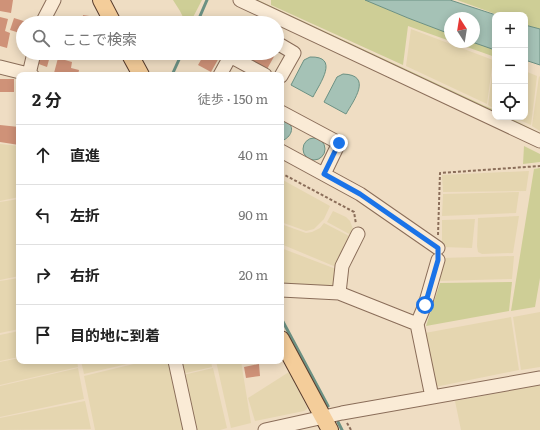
<!DOCTYPE html>
<html lang="ja">
<head>
<meta charset="utf-8">
<style>
  :root { --surface:#fff; --page:#f6f6f6; --text:#222; --muted:#767676; --line:#e0e0e0 }
  body { margin:0; font-family:Literata,"Noto Sans JP",serif; background:var(--page); color:var(--text) }
  .controls { position:absolute; right:12px; top:12px; display:grid; overflow:hidden; border-radius:8px; box-shadow:0 2px 10px #0003 }
  .controls button { width:36px; height:36px; display:grid; place-items:center; padding:0; border:0; border-bottom:1px solid var(--line); background:var(--surface); color:var(--text); font:20px sans-serif }
  .compass { position:absolute; left:444px; top:12px; width:36px; height:36px; border-radius:50%; background:var(--surface); box-shadow:0 2px 10px #0003; rotate:348deg }
  .stop { position:absolute; width:12px; height:12px; margin:-9px; border:3px solid #1a73e8; border-radius:50%; background:#fff }
  .stop.end { background:#1a73e8; border-color:#fff; box-shadow:0 1px 4px #0008 }
  .list { margin:0; padding:0; list-style:none }
  h2 { display:flex; justify-content:space-between; align-items:center; height:52px; margin:0; padding:0 16px; font-size:17px }
  h2 small { font-size:13px; font-weight:400; color:var(--muted) }
  .list li { display:grid; grid-template-columns:26px 1fr auto; gap:12px; align-items:center; box-sizing:border-box; height:60px; padding:0 16px; border-top:1px solid var(--line) }
  .list b { display:block; font-size:15px; white-space:nowrap }
  .list em { font-size:13px; font-style:normal; color:var(--muted) }
  .icon { flex:none; width:22px; height:22px; fill:none; stroke:currentColor; stroke-width:2; stroke-linecap:round; stroke-linejoin:round }
  .map { position:relative; flex:none; width:540px; height:430px; overflow:hidden }
  .search { position:absolute; background:var(--surface); box-shadow:0 2px 10px #0003; left:16px; top:16px; width:268px; height:44px; display:flex; align-items:center; gap:10px; box-sizing:border-box; padding:0 14px; border-radius:22px; color:var(--muted); font-size:15px }
  .panel { position:absolute; background:var(--surface); box-shadow:0 2px 10px #0003; left:16px; top:72px; width:268px; height:292px; border-radius:8px }
  .map>svg:first-child { display:block }
  .farmland { fill:#e5d6b0 }
  .green { fill:#cece96 }
  .water { fill:#a5c2b6; stroke:#6c9183 }
  .lines { fill:none; stroke-linecap:round; stroke-linejoin:round }
  .stream { stroke:#6c9183; stroke-width:3 }
  .building { fill:#cf9278 }
  .minor-casing { stroke:#8a6d59; stroke-width:15 }
  .major-casing { stroke:#583c2d; stroke-width:18 }
  .path { stroke:#8a6d59; stroke-width:2; stroke-dasharray:3 2; stroke-linecap:butt }
  .minor { stroke:#faebd6; stroke-width:13 }
  .major { stroke:#f4cd9a; stroke-width:16 }
  .route { stroke:#1a73e8; stroke-width:5 }
</style>
</head>
<body>
<div class="map">
<svg width="540" height="430" viewBox="0 0 540 430">
  <rect width="100%" height="100%" fill="#efddc3"/>
  <!-- farmland -->
  <path class="farmland" d="M411,29l82,31 -6,44 -81,-38z
    M494,60h1v49l-7,-4z
    M525,71l12,5 -6,49 -18,-8h12z
    M539,76l1,1v54l-8,-5z
    M0,144l19,2v51l-19,4z
    M529,171l-3,20 -83,1 -1,-17z
    M281,179l49,27 -6,13 -10,10 -8,2 -25,-9z
    M519,192l-3,21 -74,3 1,-22z
    M19,199v77l-19,4v-78z
    M333,211l13,6 4,4 3,8 -2,6 -24,-13z
    M519,216l-6,37 -31,1 -4,-2 -1,-6 1,-28z
    M475,219l-3,29 -30,-1v-27z
    M324,223l27,14 -15,30 -55,-23v-20l25,9 6,-1 8,-4z
    M281,248l55,21 -3,17 -52,-1z
    M514,256l-2,23 -74,2 4,-23z
    M19,278v51l-19,4v-52z
    M540,312v55l-19,3 -8,-53z
    M511,317l8,53 -84,17 -10,-54z
    M19,331v26l-19,4v-26z
    M19,358v3h58l1,6 -78,18v-23z
    M81,361h59l-56,13z
    M146,361h23l15,69h-89l-11,-54z
    M180,361h31l1,6 -30,7z
    M216,361h25l10,62 -20,5z
    M78,368l6,31 -84,18v-31z
    M213,368l14,60 -7,2h-25l-12,-55z
    M289,372l18,35v2l-3,2 -49,10 -7,-23z
    M540,385v45h-79l-6,-29z
    M85,401l6,28 -91,1v-12z"/>
  <!-- green -->
  <path class="green" d="M173,0h29l-12,23h-4l-6,-12z
    M242,0h16l227,106 10,4v7h13l32,16v5z
    M271,0h94l43,18 42,16v7l-42,-15 -5,39 -132,-60z
    M457,0h83v29l-15,-4v-10h-27z
    M453,42h19l23,8v7z
    M524,146l16,8v8l-17,2z
    M540,168v110l-5,29 -24,4 23,-142z
    M512,282l-3,29 -83,15 14,-43z"/>
  <!-- water -->
  <path class="water" d="M365,0h85l46,15h-1v35l-23,-8h2v-24h-24v16l-42,-16z
    M525,25l15,4v36l-15,-5z
    M310,57c30,-1 10,26 3,40l-22,-12 13,-25z
    M343,74c30,1 11,26 3,40l-22,-12 13,-25z
    M281,119c2,1 5,2 7,3 8,7 1,17 -7,19z
    M303 149a11 11 0 1 1 22 0a11 11 0 1 1-22 0Z"/>
  <g class="lines">
    <!-- stream -->
    <path class="stream" d="M197,23l10,-23
      M172,75l10,-22
      M281,318l47,88
      M338,422l4,8"/>
  </g>
  <!-- building -->
  <path class="building" d="M0,0h13l-2,13 -11,-2z
    M83,15l19,3 -1,5h-19z
    M0,17l8,2 -3,12 5,2 -3,15 -7,-2z
    M14,18l16,5h-7v11l-13,-4z
    M39,53l11,3 -3,11 -11,-4z
    M205,53h9l6,3 -9,16 -13,-7z
    M250,53h26l-10,18 -20,-10z
    M58,58l14,4 -1,6 8,2 -1,5h-15l-9,-2z
    M0,79h14v13h-14z
    M0,125l19,2v18l-19,-3z
    M259,364l1,12 -14,2 -2,-11z"/>
  <g class="lines">
    <!-- minor casing -->
    <g class="minor-casing">
      <path id="minor" d="M240,0l300,141
        M42,23l12,-23
        M277,43l17,10 -13,23
        M230,56l35,19
        M0,67l32,8
        M29,74l5,-21
        M220,75l12,-22
        M281,112l58,31 -15,31
        M281,151l79,43 78,54
        M281,290l58,3 78,31 15,73
        M339,293l3,-27 16,-32
        M417,324l8,-19 13,-45
        M175,361l15,69
        M265,430l77,-17 198,-35"/>
    </g>
    <!-- major casing -->
    <g class="major-casing">
      <path id="major" d="M101,0l12,23
        M129,53l12,22
        M281,339l49,91"/>
    </g>
    <!-- path -->
    <path class="path" d="M281,173l73,39 2,12
      M438,235l2,-62 100,-7
      M347,423l4,7"/>
    <!-- minor -->
    <use href="#minor" class="minor"/>
    <!-- major -->
    <use href="#major" class="major"/>
  </g>
  <g class="lines">
    <!-- route -->
    <path class="route" d="M339,143l-15,31 36,20 78,54v12l-13,45"/>
  </g>
</svg>
<div class="controls">
<button>+</button>
<button>−</button>
<button><svg class="icon" aria-label="locate" viewBox="0 0 24 24"><circle cx="12" cy="12" r="6"/><path d="M12 2v4M12 18v4M2 12h4M18 12h4"/></svg></button>
</div>
<svg class="compass" viewBox="-18 -18 36 36"><path d="M0-13l5 13h-10z" fill="#e53935"/><path d="M0 13l5-13h-10z" fill="#767676"/></svg>
<div class="stop" style="left:425px;top:305px"></div>
<div class="stop end" style="left:339px;top:143px"></div>
<div class="search"><svg class="icon" aria-label="search" viewBox="0 0 24 24"><circle cx="10" cy="10" r="6"/><path d="M15 15l6 6"/></svg>ここで検索</div>
<section class="panel">
<h2>2 分<small>徒歩 · 150 m</small></h2>
<ul class="list">
<li><svg class="icon" aria-label="ahead" viewBox="0 0 24 24"><path d="M12 20V5M6 11l6-6 6 6"/></svg><div><b>直進</b></div><em>40 m</em></li>
<li><svg class="icon" aria-label="left" viewBox="0 0 24 24"><path d="M17 20v-9H6M10 6l-5 5 5 5"/></svg><div><b>左折</b></div><em>90 m</em></li>
<li><svg class="icon" aria-label="right" viewBox="0 0 24 24"><path d="M7 20v-9h11M14 6l5 5-5 5"/></svg><div><b>右折</b></div><em>20 m</em></li>
<li><svg class="icon" aria-label="arrive" viewBox="0 0 24 24"><path d="M6 21V4h12l-3 4 3 4H6"/></svg><div><b>目的地に到着</b></div></li>
</ul>
</section>
</div>
</body>
</html>
